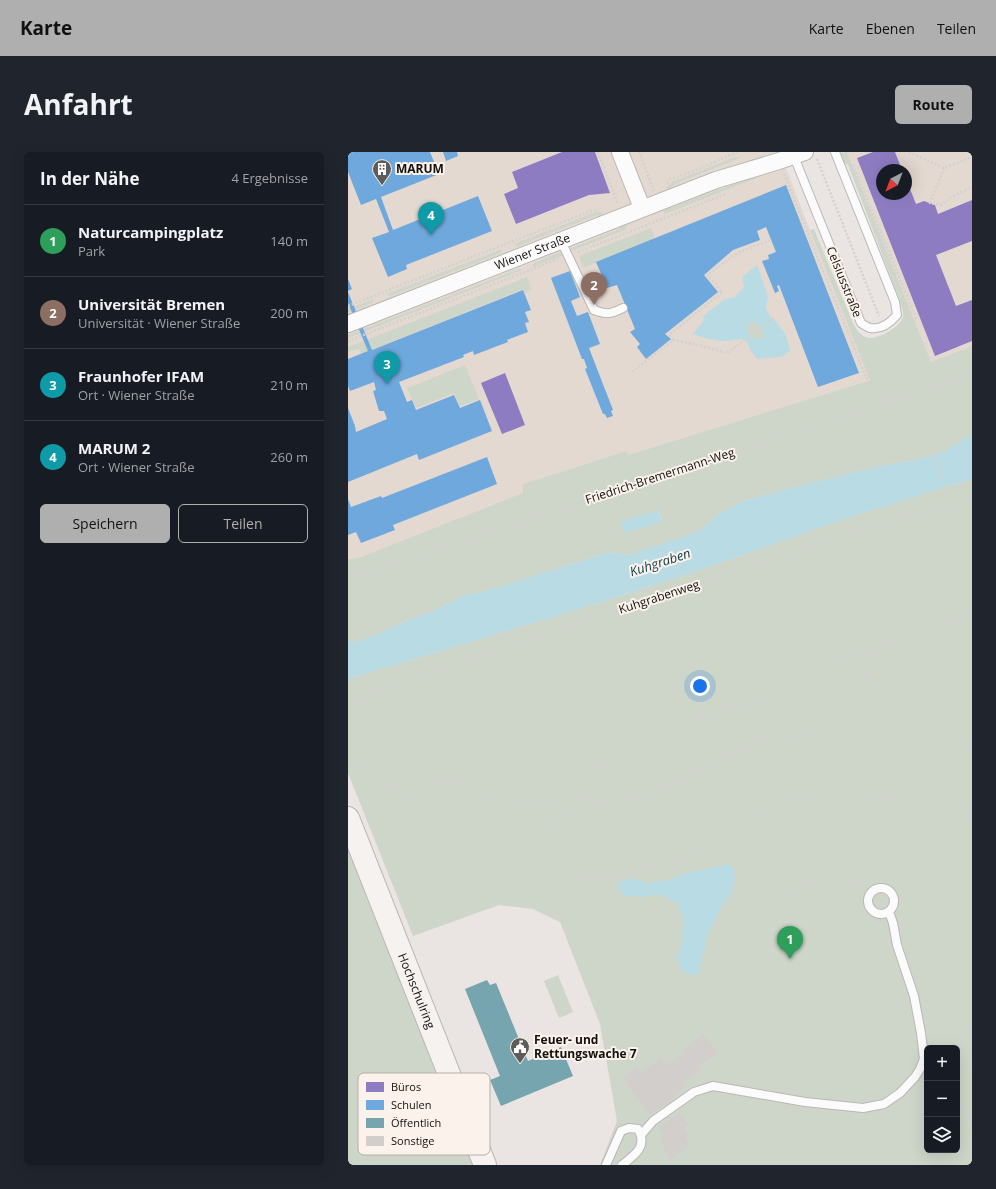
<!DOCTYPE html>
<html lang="de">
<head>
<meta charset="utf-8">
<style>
  :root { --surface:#171b24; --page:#20242c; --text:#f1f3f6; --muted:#9ea1a6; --line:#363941; --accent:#afafaf }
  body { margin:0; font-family:"Open Sans",sans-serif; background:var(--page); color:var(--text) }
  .controls { position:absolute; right:12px; bottom:12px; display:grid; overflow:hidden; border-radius:6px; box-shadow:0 4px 16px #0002 }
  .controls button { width:36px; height:36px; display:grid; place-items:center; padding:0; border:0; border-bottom:1px solid var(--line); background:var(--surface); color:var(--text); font:20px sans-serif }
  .compass { position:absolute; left:528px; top:12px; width:36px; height:36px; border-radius:50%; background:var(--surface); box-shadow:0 4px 16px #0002; rotate:222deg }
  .you { position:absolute; left:352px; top:534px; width:14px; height:14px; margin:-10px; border:3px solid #fff; border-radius:50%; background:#1a73e8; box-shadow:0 0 0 6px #1a73e833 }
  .badge { display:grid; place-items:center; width:26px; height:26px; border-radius:50%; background:var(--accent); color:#fff; font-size:13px; font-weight:700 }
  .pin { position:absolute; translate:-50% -33px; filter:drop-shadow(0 1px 2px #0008) }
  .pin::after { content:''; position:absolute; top:21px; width:14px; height:12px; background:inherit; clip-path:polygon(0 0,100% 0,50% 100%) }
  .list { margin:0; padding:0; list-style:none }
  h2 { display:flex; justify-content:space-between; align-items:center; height:52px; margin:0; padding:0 16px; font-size:17px }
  h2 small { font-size:13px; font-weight:400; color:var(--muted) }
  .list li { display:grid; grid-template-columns:26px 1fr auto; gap:12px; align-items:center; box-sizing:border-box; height:72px; padding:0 16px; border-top:1px solid var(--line) }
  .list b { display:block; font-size:15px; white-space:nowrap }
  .list p { margin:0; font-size:13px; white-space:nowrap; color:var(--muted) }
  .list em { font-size:13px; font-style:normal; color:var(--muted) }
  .actions { display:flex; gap:8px; padding:12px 16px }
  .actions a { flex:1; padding:9px 0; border:1px solid var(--accent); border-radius:6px; text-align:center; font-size:14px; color:var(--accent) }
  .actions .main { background:var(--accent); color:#111 }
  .icon { flex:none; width:22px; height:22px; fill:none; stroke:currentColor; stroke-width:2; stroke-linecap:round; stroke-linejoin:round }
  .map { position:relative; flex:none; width:624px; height:1013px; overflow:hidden; border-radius:6px }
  header { display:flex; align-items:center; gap:24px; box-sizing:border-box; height:56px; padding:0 20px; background:var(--accent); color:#111 }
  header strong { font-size:19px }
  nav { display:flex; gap:22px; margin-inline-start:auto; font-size:14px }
  .intro { display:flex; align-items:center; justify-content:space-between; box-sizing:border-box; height:96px; padding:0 24px }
  h1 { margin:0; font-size:28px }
  .button { padding:10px 18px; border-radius:6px; background:var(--accent); color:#111; font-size:14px; font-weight:700 }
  main { display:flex; gap:24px; padding:0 24px }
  aside { flex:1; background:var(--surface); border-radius:6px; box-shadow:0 4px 16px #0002 }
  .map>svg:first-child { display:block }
  .built { fill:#e4d9d1; fill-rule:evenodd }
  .green { fill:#cdd6c9; fill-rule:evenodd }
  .water { fill:#b9dbe3; fill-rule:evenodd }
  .offices { fill:#8e7cc3 }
  .schools { fill:#6fa8dc }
  .public { fill:#76a5af }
  .building { fill:#d2cecc }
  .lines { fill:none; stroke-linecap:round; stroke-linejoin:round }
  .lane-casing { stroke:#bbb7b5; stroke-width:10 }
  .street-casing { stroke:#bbb7b5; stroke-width:18 }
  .secondary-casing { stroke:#bbb7b5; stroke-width:24 }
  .path { stroke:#d3d1d0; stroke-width:2.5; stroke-dasharray:2 2; stroke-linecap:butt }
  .lane { stroke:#fcfbfb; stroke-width:8 }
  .street { stroke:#fcfbfb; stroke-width:16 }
  .secondary { stroke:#f6f2f0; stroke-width:22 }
  .labels { text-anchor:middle; stroke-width:4; stroke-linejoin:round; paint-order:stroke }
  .poi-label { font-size:12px; font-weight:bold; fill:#13100e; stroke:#fbf2eb; text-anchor:start }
  .street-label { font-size:12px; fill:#13100e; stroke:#fbf2eb }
  .water-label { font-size:13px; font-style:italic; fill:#0c3c46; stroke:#fbf2eb }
  .key { fill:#fbf2eb; stroke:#b5aea9; stroke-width:1 }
  .key-label { font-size:11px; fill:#13100e }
</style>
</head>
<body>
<header>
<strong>Karte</strong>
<nav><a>Karte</a><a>Ebenen</a><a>Teilen</a></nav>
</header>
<div class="intro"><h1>Anfahrt</h1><a class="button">Route</a></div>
<main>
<aside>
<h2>In der Nähe<small>4 Ergebnisse</small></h2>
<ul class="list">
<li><span class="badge" style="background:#2e9e5b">1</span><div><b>Naturcampingplatz</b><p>Park</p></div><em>140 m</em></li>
<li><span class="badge" style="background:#8d6e63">2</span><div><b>Universität Bremen</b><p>Universität · Wiener Straße</p></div><em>200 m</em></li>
<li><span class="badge" style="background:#0f9aa8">3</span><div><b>Fraunhofer IFAM</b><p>Ort · Wiener Straße</p></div><em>210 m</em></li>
<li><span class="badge" style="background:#0f9aa8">4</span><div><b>MARUM 2</b><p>Ort · Wiener Straße</p></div><em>260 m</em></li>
</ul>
<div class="actions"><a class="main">Speichern</a><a>Teilen</a></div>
</aside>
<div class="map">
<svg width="624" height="1013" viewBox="0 0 624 1013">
  <rect width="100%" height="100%" fill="#eae5e2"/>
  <!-- built -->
  <path class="built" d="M0,0h432l30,78 60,149 -6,3 -236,73 -2,-4 -103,33v9l-165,65 -10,1z
    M499,0h125v194l-41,16zM534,18h24v24h-24z"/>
  <!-- green -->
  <path class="green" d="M499,0l84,210 41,-16v88l-30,19 -28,7 -24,4 -72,17 -72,19 -29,15 -16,15 -21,8 -53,17 -17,-3 -128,40 -18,3 -32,17 -21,7 -53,23 -10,-1v-82l10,-1 165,-65v-9l103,-33 2,4 236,-73 6,-2 -60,-150 4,-1 39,94c4,8 9,15 18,15 9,0 31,-12 32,-22 1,-4 -2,-10 -3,-15l-52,-136 -5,-3 -4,-9zM310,358l4,11 -41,1z
    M387,5h7l-67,27 -5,6 -4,-2 6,-6z
    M409,23l-3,4 -89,35 -2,-3 1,-4 2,-1 5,2z
    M248,60h5l3,4 -2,1 -5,-2 -79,31 -4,-2z
    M277,71l2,6 -58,23 2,-4 49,-19 2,-5z
    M303,76l4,11 -72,29 -4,-12z
    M154,97l-1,4 -111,43 -4,-2z
    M210,101l6,2 -32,12 2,-4z
    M171,117l3,1 -174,68v-3z
    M179,125l5,13 -7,3 -2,-4 -162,65 -2,-5 -11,3v-5z
    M26,147l-2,4 -24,9v-3z
    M405,169l7,5 4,6 -1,5c-7,3 -9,2 -15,-3l-1,-7z
    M117,213l14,34 -19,7 -6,-13 -38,15 -9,-20z
    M624,327v686h-372l17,-44 -17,-97 -40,-102 -27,-13 -34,-4 -86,31 -65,-163v-94l260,-79 100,-33 148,-52zM579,896h30v102h-30z
    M0,691l127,322h-127z
    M210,823l15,37 -14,6 -15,-37z"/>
  <!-- water -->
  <path class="water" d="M409,113l11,31 -2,12 4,8 8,8 8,11 4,16 -8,6 -25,2 -6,-8 -5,-11c-7,-1 -13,0 -20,1 -12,0 -22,-3 -33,-7l11,-14 -1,-4 22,-17 10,-2 9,-10 -2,-10zM405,169l7,5 4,6 -1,5c-7,3 -9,2 -15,-4l-1,-6z
    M624,282v45l-116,36 -148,52 -100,33 -260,79v-38l10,1 53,-23 21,-7 32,-17 18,-3 128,-40 17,3 53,-17 21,-8 16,-15 29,-15 72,-19 72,-17 24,-4 28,-7z
    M310,358l4,12 -38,11 -3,-11z
    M381,712l6,7 -2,19 -10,14 -16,32 -9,39 -12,-1 -10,-14 6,-16 1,-24 -6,-18 -18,-8 -18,3 -18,-2 -6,-11 14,-6 17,5 20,-3 18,-7z"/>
  <!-- offices -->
  <path class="offices" d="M214,0h33l15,41 -21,2 -73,29 -12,-30 14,-6 -6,-16z
    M525,0h22l7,18h-20v24h24v-15l10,25 8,-3 11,4 3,9 34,-14v41l-36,14 20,51 16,-6v41l-37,15 -78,-198z
    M157,221l20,52 -23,9 -21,-51z"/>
  <!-- schools -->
  <path class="schools" d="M0,0h82l9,22 -58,23 12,33 85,-34 14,35 -86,34 1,4 -19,8 -16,-39 17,-6 -13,-33 -15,6 -13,-33z
    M95,0h14l1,4 -12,5z
    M438,33l73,188 -41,14 -39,-102 -2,1 2,5 -4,2 -13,-32 7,-2 -1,-4 8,-3 -10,-25 -9,4 3,9 -27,10 -29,25 14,17 -53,42 6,5 -25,20 -9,-12 3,-3 -10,-12 5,-3 -18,-44 -10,3 -11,-26z
    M222,119l10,26 -9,4 6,15 11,-4 12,32 -11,4 24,62 -2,1 2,5 -6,2 -2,-4h-2l-18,-45 2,-1 -3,-9h-2l-31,-81z
    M0,127l4,10 -4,2z
    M175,138l8,20 -6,2 4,10 -4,1 3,9 -21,8 1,2 -34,13 -1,-4 -10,4 1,2 -65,25 8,20 5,-2 4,10 38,-15 6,13 20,-8 12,31 -73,29 -2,-6 -69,28v-74l7,18 1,6 31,-13 -3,-8h-5l-6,-20 3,-1 -2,-8 -24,9 -2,-5v-27l20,-8 -20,-48v-11l24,58z
    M139,305l10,27 -104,41 2,5 -34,13 -5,-11 -8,3v-36l3,8 30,-11 1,2z"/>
  <!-- public -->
  <path class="public" d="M139,828l3,5 6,-2 32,78 33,-14 12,29 -72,30 -11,-26 10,-4 -35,-87z"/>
  <!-- building -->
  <path class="building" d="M355,882l15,19 -20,13 3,5 -18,12 2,4 -10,8 1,2 -26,18 -27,-37 14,-11 4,5 20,-14 5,7 19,-12 -2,-3z
    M331,961l9,11 -4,4 4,7 -3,2 5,8 -19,14 -8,-10 3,-2 -6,-9 4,-3 -6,-7z"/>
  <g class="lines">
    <!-- lane casing -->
    <g class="lane-casing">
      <path id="lane" d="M446,1l3,11 64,159c3,2 6,4 9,5 11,2 21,-6 27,-13l-2,-13 -60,-150
        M213,89l33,69c13,5 17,4 29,-2
        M520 749a13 13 0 1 1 26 0a13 13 0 1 1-26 0Z
        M293,983l12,-14 41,-29 19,-6 92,16 58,6 21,-4 16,-11 15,-16 5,-8 4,-10 -3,-26 -7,-37 -17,-51 -4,-22 -4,-11
        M258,1013l15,-34 8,-3 9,1c10,17 -3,26 -16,36"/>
    </g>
    <!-- street casing -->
    <g class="street-casing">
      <g id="street">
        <path d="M272,0l22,56"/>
        <path id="s1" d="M0,172l368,-144 63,-19 26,-9"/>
      </g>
    </g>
    <!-- secondary casing -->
    <g class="secondary-casing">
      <g id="secondary">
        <path id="s2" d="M0,666l137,347"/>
      </g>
    </g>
    <!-- path -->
    <path class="path" d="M250,0l20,52
      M291,0l15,39
      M561,0l35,16 28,-11
      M469,7l62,157
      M505,13l63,153 -11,4
      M596,16l-14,35 11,2 12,-9 19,-9
      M436,22l82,203c7,11 15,18 27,24
      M319,31l3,-4 26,-9 41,-18
      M230,100l148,-58
      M0,154l170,-67 76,-29h5
      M538,184l45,111 21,58
      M325,188l-4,-5 53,-43 -15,-17 32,-23 32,-12
      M0,189l210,-82
      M504,191l15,-6
      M284,220l41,-32 30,6 24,7 33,-24 15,-12
      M0,419l13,3 25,-8 455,-149 131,-42
      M624,462l-44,11 -14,13 7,21 3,25 3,9 14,39 4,43 17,34 10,13
      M522,498l-2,21 13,47 14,30 -2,28 1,19 -4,5 -15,-2 -38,3 -56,-4 -19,14 -23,24 -20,11 -22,7 -21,9 -22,3 -16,6 -18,4 -24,3 -29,-3 -10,-15 -8,-31 14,-17 17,-17 13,-24 12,-8 42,-19 60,-30 37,-7 29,-19 48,-24 93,-26
      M403,551l18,32
      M0,552l42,-18 61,-22 180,-57 241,-81 80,-21 20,-6
      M352,566l10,-34
      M592,578l19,12 13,3
      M257,611l21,35
      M0,613l10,1 8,3 7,14 32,11 17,-2 8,-8 9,-8 24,5 32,17 38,10 13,-4 17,8
      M232,643l17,11 29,-8 34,-8 58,-30 51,-25 22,3 32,-9 20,-12 25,-46
      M185,656l16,21
      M0,782l17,29 19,46 13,39 7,33 -5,43 -29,35v6
      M582,880l37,-1
      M431,936l-17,-93 -4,-63 6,-13 18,-19 16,-12 22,-8 19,-1 12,3 12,5 7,8
      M609,950l15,20
      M444,1000l6,-22 -3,-19"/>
    <!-- lane -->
    <use href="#lane" class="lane"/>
    <!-- street -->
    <use href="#street" class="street"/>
    <!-- secondary -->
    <use href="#secondary" class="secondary"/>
  </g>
  <!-- icons -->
  <defs>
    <g id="building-pin" transform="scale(1)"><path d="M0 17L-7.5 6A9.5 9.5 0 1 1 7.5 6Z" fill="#5e5b58" stroke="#fbf2eb"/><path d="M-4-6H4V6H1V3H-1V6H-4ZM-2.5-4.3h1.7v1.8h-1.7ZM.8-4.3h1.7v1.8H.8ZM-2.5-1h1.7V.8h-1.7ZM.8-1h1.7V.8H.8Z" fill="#fff"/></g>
    <g id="civic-pin" transform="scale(1)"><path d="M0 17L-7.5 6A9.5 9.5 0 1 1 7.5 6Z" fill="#5e5b58" stroke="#fbf2eb"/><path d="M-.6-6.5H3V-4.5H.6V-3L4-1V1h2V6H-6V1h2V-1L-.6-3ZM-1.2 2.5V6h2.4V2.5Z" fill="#fff"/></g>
  </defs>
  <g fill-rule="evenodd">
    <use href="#building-pin" x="34" y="17"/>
    <use href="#civic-pin" x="172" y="895"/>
  </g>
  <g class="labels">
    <!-- poi labels -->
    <g class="poi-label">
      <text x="48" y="21">MARUM</text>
      <text x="186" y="892">Feuer- und<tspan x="186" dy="14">Rettungswache 7</tspan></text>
    </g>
    <!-- street labels -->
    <g class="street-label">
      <text dy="4" stroke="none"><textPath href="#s1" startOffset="198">Wiener Straße</textPath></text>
      <text transform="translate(496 130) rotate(68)" y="4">Celsiusstraße</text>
      <text transform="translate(312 324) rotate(-18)" y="4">Friedrich-Bremermann-Weg</text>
      <text transform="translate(311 445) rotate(-18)" y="4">Kuhgrabenweg</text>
      <text dy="4" stroke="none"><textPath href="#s2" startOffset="186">Hochschulring</textPath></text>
    </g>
    <!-- water labels -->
    <g class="water-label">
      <text transform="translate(312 410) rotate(-18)" y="5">Kuhgraben</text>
    </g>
  </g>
  <!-- legend -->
  <rect x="10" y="921" width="132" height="82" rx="6" class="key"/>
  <rect x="18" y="930" width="18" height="10" fill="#8e7cc3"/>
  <rect x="18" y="948" width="18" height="10" fill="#6fa8dc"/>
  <rect x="18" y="966" width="18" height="10" fill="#76a5af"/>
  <rect x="18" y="984" width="18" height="10" fill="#d2cecc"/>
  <g class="key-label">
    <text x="43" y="939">Büros</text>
    <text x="43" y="957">Schulen</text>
    <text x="43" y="975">Öffentlich</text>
    <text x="43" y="993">Sonstige</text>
  </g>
</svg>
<div class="controls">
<button>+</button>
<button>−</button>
<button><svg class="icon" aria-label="layers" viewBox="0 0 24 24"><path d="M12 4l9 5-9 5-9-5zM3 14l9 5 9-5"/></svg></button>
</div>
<svg class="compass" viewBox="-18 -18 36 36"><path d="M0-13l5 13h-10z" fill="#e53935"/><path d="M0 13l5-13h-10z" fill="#9ea1a6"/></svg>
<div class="you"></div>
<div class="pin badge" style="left:442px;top:807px;background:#2e9e5b">1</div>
<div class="pin badge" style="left:246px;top:153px;background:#8d6e63">2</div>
<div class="pin badge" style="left:39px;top:232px;background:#0f9aa8">3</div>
<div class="pin badge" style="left:83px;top:83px;background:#0f9aa8">4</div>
</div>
</main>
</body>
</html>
